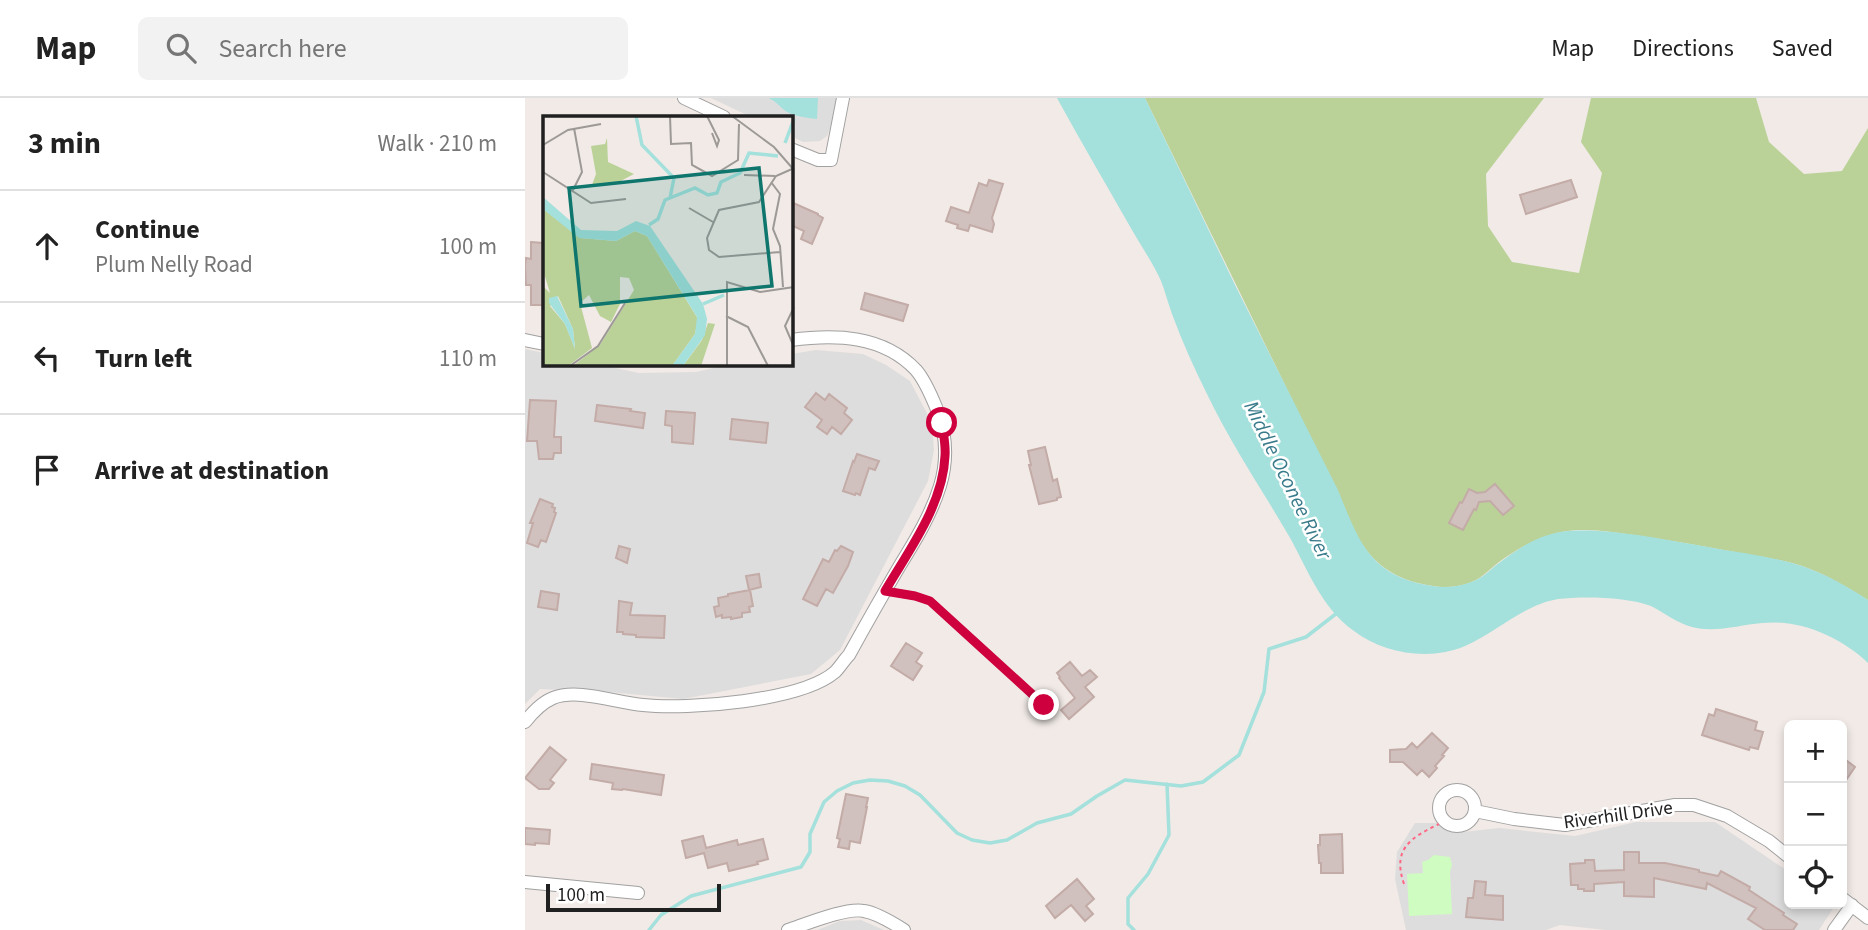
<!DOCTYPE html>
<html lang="en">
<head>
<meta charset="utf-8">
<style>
  :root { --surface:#fff; --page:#f2f2f2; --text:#222; --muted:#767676; --line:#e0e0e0 }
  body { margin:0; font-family:"Source Sans 3",sans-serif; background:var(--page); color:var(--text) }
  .controls { position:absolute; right:21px; bottom:21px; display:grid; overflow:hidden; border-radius:10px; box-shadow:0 4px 10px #0003 }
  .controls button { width:63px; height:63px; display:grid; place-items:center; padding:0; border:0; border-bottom:2px solid var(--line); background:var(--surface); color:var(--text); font:35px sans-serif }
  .scale { position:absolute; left:21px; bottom:18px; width:175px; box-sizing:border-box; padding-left:7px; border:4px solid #202020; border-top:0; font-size:19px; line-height:24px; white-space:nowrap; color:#202020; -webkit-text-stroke:5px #fff; paint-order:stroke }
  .stop { position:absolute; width:21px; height:21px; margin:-16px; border:5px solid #cf003e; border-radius:50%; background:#fff }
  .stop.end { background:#cf003e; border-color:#fff; box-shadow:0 2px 7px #0008 }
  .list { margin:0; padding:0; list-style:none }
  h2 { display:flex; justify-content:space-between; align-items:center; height:91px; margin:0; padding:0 28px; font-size:30px }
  h2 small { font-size:23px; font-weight:400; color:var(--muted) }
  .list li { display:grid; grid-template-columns:46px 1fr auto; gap:21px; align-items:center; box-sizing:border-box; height:112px; padding:0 28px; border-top:2px solid var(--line) }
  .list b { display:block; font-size:26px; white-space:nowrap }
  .list p { margin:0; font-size:23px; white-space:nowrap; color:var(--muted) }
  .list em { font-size:23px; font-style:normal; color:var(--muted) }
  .icon { flex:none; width:38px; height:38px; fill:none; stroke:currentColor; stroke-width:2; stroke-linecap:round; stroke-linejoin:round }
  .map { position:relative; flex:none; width:1343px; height:832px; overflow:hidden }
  header { display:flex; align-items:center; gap:42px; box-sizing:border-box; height:98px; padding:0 35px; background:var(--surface); border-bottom:2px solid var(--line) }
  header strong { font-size:33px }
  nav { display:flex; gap:38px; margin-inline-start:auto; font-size:24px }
  .search { width:490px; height:63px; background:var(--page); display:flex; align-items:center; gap:18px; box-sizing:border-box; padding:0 24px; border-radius:10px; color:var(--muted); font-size:26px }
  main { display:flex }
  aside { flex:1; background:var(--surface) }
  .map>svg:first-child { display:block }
  .residential { fill:#dedddd }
  .forest { fill:#bad298 }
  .park { fill:#cefcc1 }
  .water { fill:#a4e0dc }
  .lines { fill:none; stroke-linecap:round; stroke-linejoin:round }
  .stream { stroke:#a4e0dc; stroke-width:3.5 }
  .building { fill:#d1c1be; stroke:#c3aba7; stroke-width:2 }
  .service-casing { stroke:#a1a1a1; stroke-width:8 }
  .minor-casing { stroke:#a1a1a1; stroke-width:14 }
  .path { stroke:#ff6885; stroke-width:2; stroke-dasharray:3.5 3.5; stroke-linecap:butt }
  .service { stroke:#fff; stroke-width:6 }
  .minor { stroke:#fff; stroke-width:12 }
  .route { stroke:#cf003e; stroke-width:9 }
  .labels { text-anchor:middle; stroke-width:5; stroke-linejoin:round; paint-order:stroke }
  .street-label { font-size:19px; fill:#202020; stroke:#fff }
  .water-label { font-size:21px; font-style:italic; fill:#3a7b8b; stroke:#fff }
  .inset-river { fill:none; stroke:#a4e0dc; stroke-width:3.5 }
  .inset-road { fill:none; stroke:#9d9997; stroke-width:2 }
  .view { fill:#0f766e; fill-opacity:0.15; stroke:#0f766e; stroke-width:3.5 }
  .inset-edge { fill:none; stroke:#202020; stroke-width:3.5 }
</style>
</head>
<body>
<header>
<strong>Map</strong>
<div class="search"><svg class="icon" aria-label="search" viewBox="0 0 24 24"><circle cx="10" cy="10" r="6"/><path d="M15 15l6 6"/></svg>Search here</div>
<nav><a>Map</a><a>Directions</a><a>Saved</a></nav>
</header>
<main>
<aside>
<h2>3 min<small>Walk · 210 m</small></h2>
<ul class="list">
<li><svg class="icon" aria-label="ahead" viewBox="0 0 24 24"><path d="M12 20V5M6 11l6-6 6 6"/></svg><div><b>Continue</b><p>Plum Nelly Road</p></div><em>100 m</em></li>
<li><svg class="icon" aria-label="left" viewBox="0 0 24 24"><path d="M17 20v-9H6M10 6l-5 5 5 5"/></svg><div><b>Turn left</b></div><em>110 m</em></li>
<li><svg class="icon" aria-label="arrive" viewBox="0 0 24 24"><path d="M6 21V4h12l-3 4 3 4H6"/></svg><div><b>Arrive at destination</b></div></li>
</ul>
</aside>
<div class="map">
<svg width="1343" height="832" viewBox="0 0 1343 832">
  <rect width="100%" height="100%" fill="#f1eae6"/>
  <!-- residential -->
  <path class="residential" d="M186,0h130v5l-14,33 -7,5 -17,1 -12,-6v-19h-40z
    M0,251l19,4v11h53l42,9 57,-1 34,-8h61v-10l25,-4 47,4 23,11 24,16 22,42 2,27 -6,31 -88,169 -29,24 -128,25 -74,-7 -69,-3 -15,15z
    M1111,724h79l74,50v32h47l-17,26h-213l-46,-5 -14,5h-140l-11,-51 2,-27 18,-29h21l27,9 36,-4 76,8z
    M336,822l23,10h-67l23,-9z"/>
  <!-- forest -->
  <path class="forest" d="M620,0h399l-58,76 2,52 24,36 67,11 23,-100 -21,-31 10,-44h165l13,44 35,32 38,-3 26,-43v472c-21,-13 -43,-26 -66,-34 -19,-6 -38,-9 -57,-12 -26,-5 -53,-10 -79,-14 -25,-4 -64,-11 -89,-10 -30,2 -54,15 -78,32 -10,8 -18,17 -30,21 -13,5 -28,5 -42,2 -46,-8 -68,-36 -83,-79z"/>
  <!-- park -->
  <path class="park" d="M909,757l16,2 2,8 -2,7 2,42 -43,2 -2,-42 16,-1 -1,-11 6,-2z"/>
  <!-- water -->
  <path class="water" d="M244,0h49l-1,21c-10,-1 -26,-3 -34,-10 -6,-5 -8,-8 -14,-11z
    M532,0h88l91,189 102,203c20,49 31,85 89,95 19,4 39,2 56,-9 6,-4 10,-9 16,-13 18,-14 38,-27 61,-31 44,-6 104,8 148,15 31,6 64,9 94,19 23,8 45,20 66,34v63c-27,-26 -68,-44 -106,-40 -23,2 -47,10 -70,4 -15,-4 -27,-14 -41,-21 -23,-9 -68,-10 -93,-7 -35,6 -61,33 -93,47 -35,15 -81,8 -111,-15 -35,-25 -47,-65 -68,-100 -27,-46 -56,-89 -79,-137 -13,-26 -25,-53 -35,-80 -4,-11 -7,-23 -11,-33 -8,-18 -20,-35 -29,-51 -25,-44 -51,-88 -75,-132z"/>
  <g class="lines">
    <!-- stream -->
    <path class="stream" d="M124,832l12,-15 30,-19 110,-29 9,-15v-18l14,-32 13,-11 16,-8 17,-3 18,1 17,5 15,9 37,38 15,7 18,3 17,-3 30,-17 34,-9 26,-18 28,-16 56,6 22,-4 36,-27 25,-63 5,-43 37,-12 31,-24
      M609,832l-6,-6v-26l20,-24 21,-39 -2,-51"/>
  </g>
  <!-- building -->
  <path class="building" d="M464,82l14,4 -11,34 2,6 -2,8 -22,-7 -2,6 -11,-3 1,-3 -12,-4 5,-14 18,6 10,-30 8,3z
    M1046,82l6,17 -51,17 -6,-19z
    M266,104l27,12v1l5,3 -11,26 -11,-5 3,-8 -13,-6z
    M6,144l12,1 1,62h-13v-20h-5l-1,-19 1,-8 5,1z
    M340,195l43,12 -5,16 -42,-12z
    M291,295l9,7 4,-6 18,14 -3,5 8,7 -11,14 -9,-7 -5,7 -10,-7 5,-7 -17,-13z
    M5,302l26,1 -2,36h7v16h-7l-1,6h-14l-2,-18h-10z
    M72,307l34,4 -1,2 15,2 -2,15 -48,-7z
    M141,313l29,2 -2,31 -21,-2v-16l-7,-1z
    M207,321l36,4 -2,20 -36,-4z
    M520,349l8,34 4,-2 4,18 -4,1v2l-18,4 -10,-39h2l-3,-14z
    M332,356l22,7 -4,9 -6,-2 -9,27 -4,-2 -1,2 -12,-4 10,-30 1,1z
    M970,386l19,22 -11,9 -13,-14 -11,1 -3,8 -2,-1 -11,21 -14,-7 11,-21 2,1 7,-14 8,4 8,-1z
    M15,401l13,5 -1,3 3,1 -1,4 2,1 -10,29 -5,-2 -3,7 -11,-4 6,-20h-3z
    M94,448l11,3 -3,14 -11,-5z
    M316,448l12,6 -5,14 -15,27 -7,-4 -9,17 -14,-7 20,-40 6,3 6,-12 2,1z
    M234,476l2,13 -12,3 -3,-14z
    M225,492l3,16 -4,1 1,5 -8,1v4l-11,2v-2l-9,1v-3l-6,2 -2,-10 5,-1 -1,-8 10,-2v-2z
    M16,493l18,3 -2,16 -19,-3z
    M94,503l13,2 -2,12 35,1 -1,22 -28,-1v-2l-13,-1v-2h-6z
    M381,545l16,10 -6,9 6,4 -9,14 -22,-14z
    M545,564l12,14 8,-6 7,7 -12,10 9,10 -25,22 -8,-9 14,-12 -16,-20 1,-1 -3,-4z
    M1191,611l41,13 -2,8 8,2 -5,17 -8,-2 -1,3 -47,-15 7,-21 5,2z
    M907,635l16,15 -6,7 2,1 -9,10 2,2 -8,9 -7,-7 -5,5 -14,-13h-13v-12l16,-1 6,-6 5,5z
    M25,649l16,13 -16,20 4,3 -5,6h-10l-14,-11z
    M1317,659l13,10 -13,19z
    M67,666l72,11 -3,20 -38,-6 -1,1 -10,-1 1,-6 -23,-4z
    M321,696l22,4 -2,9h1l-7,36 -10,-2 -1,8 -11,-2 2,-8 -3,-1z
    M0,730l25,2 -1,14 -14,-1v2l-10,-1z
    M817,736l1,39h-22v-10h-2l-1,-18h2v-10z
    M178,738l3,12 31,-8 1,5 25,-6 5,20 -11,3 1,2 -29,7 -2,-8 -19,5 -4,-15 -18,5 -4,-17z
    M1099,754h15v11h26l34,7v2l19,4 3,-5 29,16 -1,3 35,23 -1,2 14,9 -4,6h-28l-17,-11 8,-11 -49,-25 -1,6 -52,-11v19l-30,-1v-14l-30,2v7h-10v-2h-6v-4h-7l-1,-21 15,-1v-3h9l1,11 29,-1z
    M552,781l17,20 -8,7 7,8 -8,7 -14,-16 -16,13 -9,-12z
    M950,783l11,1 -1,13 18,1v24l-37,-3 2,-19h5z"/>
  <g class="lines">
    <!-- service casing -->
    <g class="service-casing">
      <path id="service" d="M360,493l30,5 15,5 114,104"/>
    </g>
    <!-- minor casing -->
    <g class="minor-casing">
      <path id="minor" d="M159,0l40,19
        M266,51l27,11h13l12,-62
        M0,242l19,4
        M0,624c8,-10 16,-19 28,-24 25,-10 64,5 90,7 45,5 158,-4 192,-33 5,-5 9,-12 14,-17 16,-29 33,-59 50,-88 16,-26 32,-52 41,-81 8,-26 6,-54 -4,-79 -5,-12 -12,-28 -20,-37 -33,-35 -81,-36 -125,-30
        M914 710a18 18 0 1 1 36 0a18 18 0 1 1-36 0Z
        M950,713l39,8 51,6 110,-20h19l33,11 42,25 20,16
        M0,784l113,11
        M1317,800l26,20
        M263,832c18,-6 59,-23 76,-19 13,2 29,12 40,19
        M1309,832l18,-25"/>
    </g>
    <!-- path -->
    <path class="path" d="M879,786c-12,-35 6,-46 35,-60"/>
    <!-- service -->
    <use href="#service" class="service"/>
    <!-- minor -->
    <use href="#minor" class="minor"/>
  </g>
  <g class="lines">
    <!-- route -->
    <path class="route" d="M417,325c1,10 4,22 3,33 -2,49 -36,94 -60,135l30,5 15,5 114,104"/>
  </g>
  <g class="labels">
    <!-- street labels -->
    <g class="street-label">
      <text transform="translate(1093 716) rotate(-8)" y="7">Riverhill Drive</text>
    </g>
    <!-- water labels -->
    <g class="water-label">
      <text transform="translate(763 382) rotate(64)" y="7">Middle Oconee River</text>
    </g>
  </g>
  <!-- overview -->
  <g transform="translate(18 18)">
    <rect width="250" height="250" fill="#f1eae6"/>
    <path d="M64,22l1,24 26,12 -21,11h-21l4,-11 -5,-28 14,-2zM0,93l38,29 35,3 19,-10 12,5 51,83 -3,15 -23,32h-99l27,-21 34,-55 -5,-12 -9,-1v27l-9,18 -11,-6 -11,-21 -9,8 12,45 -24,18h-25v-80l7,7 -7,-23zM15,180l15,33 2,20 -10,-25 -15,-18zM165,207l7,1 -14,42h-18l19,-26z" fill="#bad298" fill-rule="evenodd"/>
    <path d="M0,81l38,33 36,1 19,-10 14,5 53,78 4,15 -2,16 -22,31h-11l23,-32 2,-17 -50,-81 -12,-5 -19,10 -37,-3 -36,-29zM14,180l16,33 2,20 -10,-25 -16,-21v-5z" fill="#a4e0dc"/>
    <path class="inset-river" d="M93,0l6,29 32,33 -4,20M242,27l9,-24M106,109l9,-6 7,-19 30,-12 13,7 9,-2 4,-11 19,-9 9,-20 29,3M160,188l21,-9"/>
    <path class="inset-road" d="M127,0l1,28 20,-1 1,22 20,11 26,-16 1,-36M164,0l12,24 -2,6 -5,-13M189,0l42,31 20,23M0,29l25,-15 33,-6M0,56l48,31 35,-4M201,59l31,1M228,66l9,12 -7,35 7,17 3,41M29,76l10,-20 -8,-44M146,92l24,14M237,136l-61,5 -10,-7 -2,-12 12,-28 40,-8 17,-26 16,-7M251,191l-9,19 9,21M183,200l22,11 20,39M27,250l28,-20 27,-43M184,250v-84l33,10 34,-5"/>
    <path class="view" d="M216,52l13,118 -191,20 -12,-118z"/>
    <rect width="250" height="250" class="inset-edge"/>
  </g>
</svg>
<div class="controls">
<button>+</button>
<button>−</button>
<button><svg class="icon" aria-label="locate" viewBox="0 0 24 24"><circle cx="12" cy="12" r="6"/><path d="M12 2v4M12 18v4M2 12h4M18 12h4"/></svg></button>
</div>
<div class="scale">100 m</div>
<div class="stop" style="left:417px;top:325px"></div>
<div class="stop end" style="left:519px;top:607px"></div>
</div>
</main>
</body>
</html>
